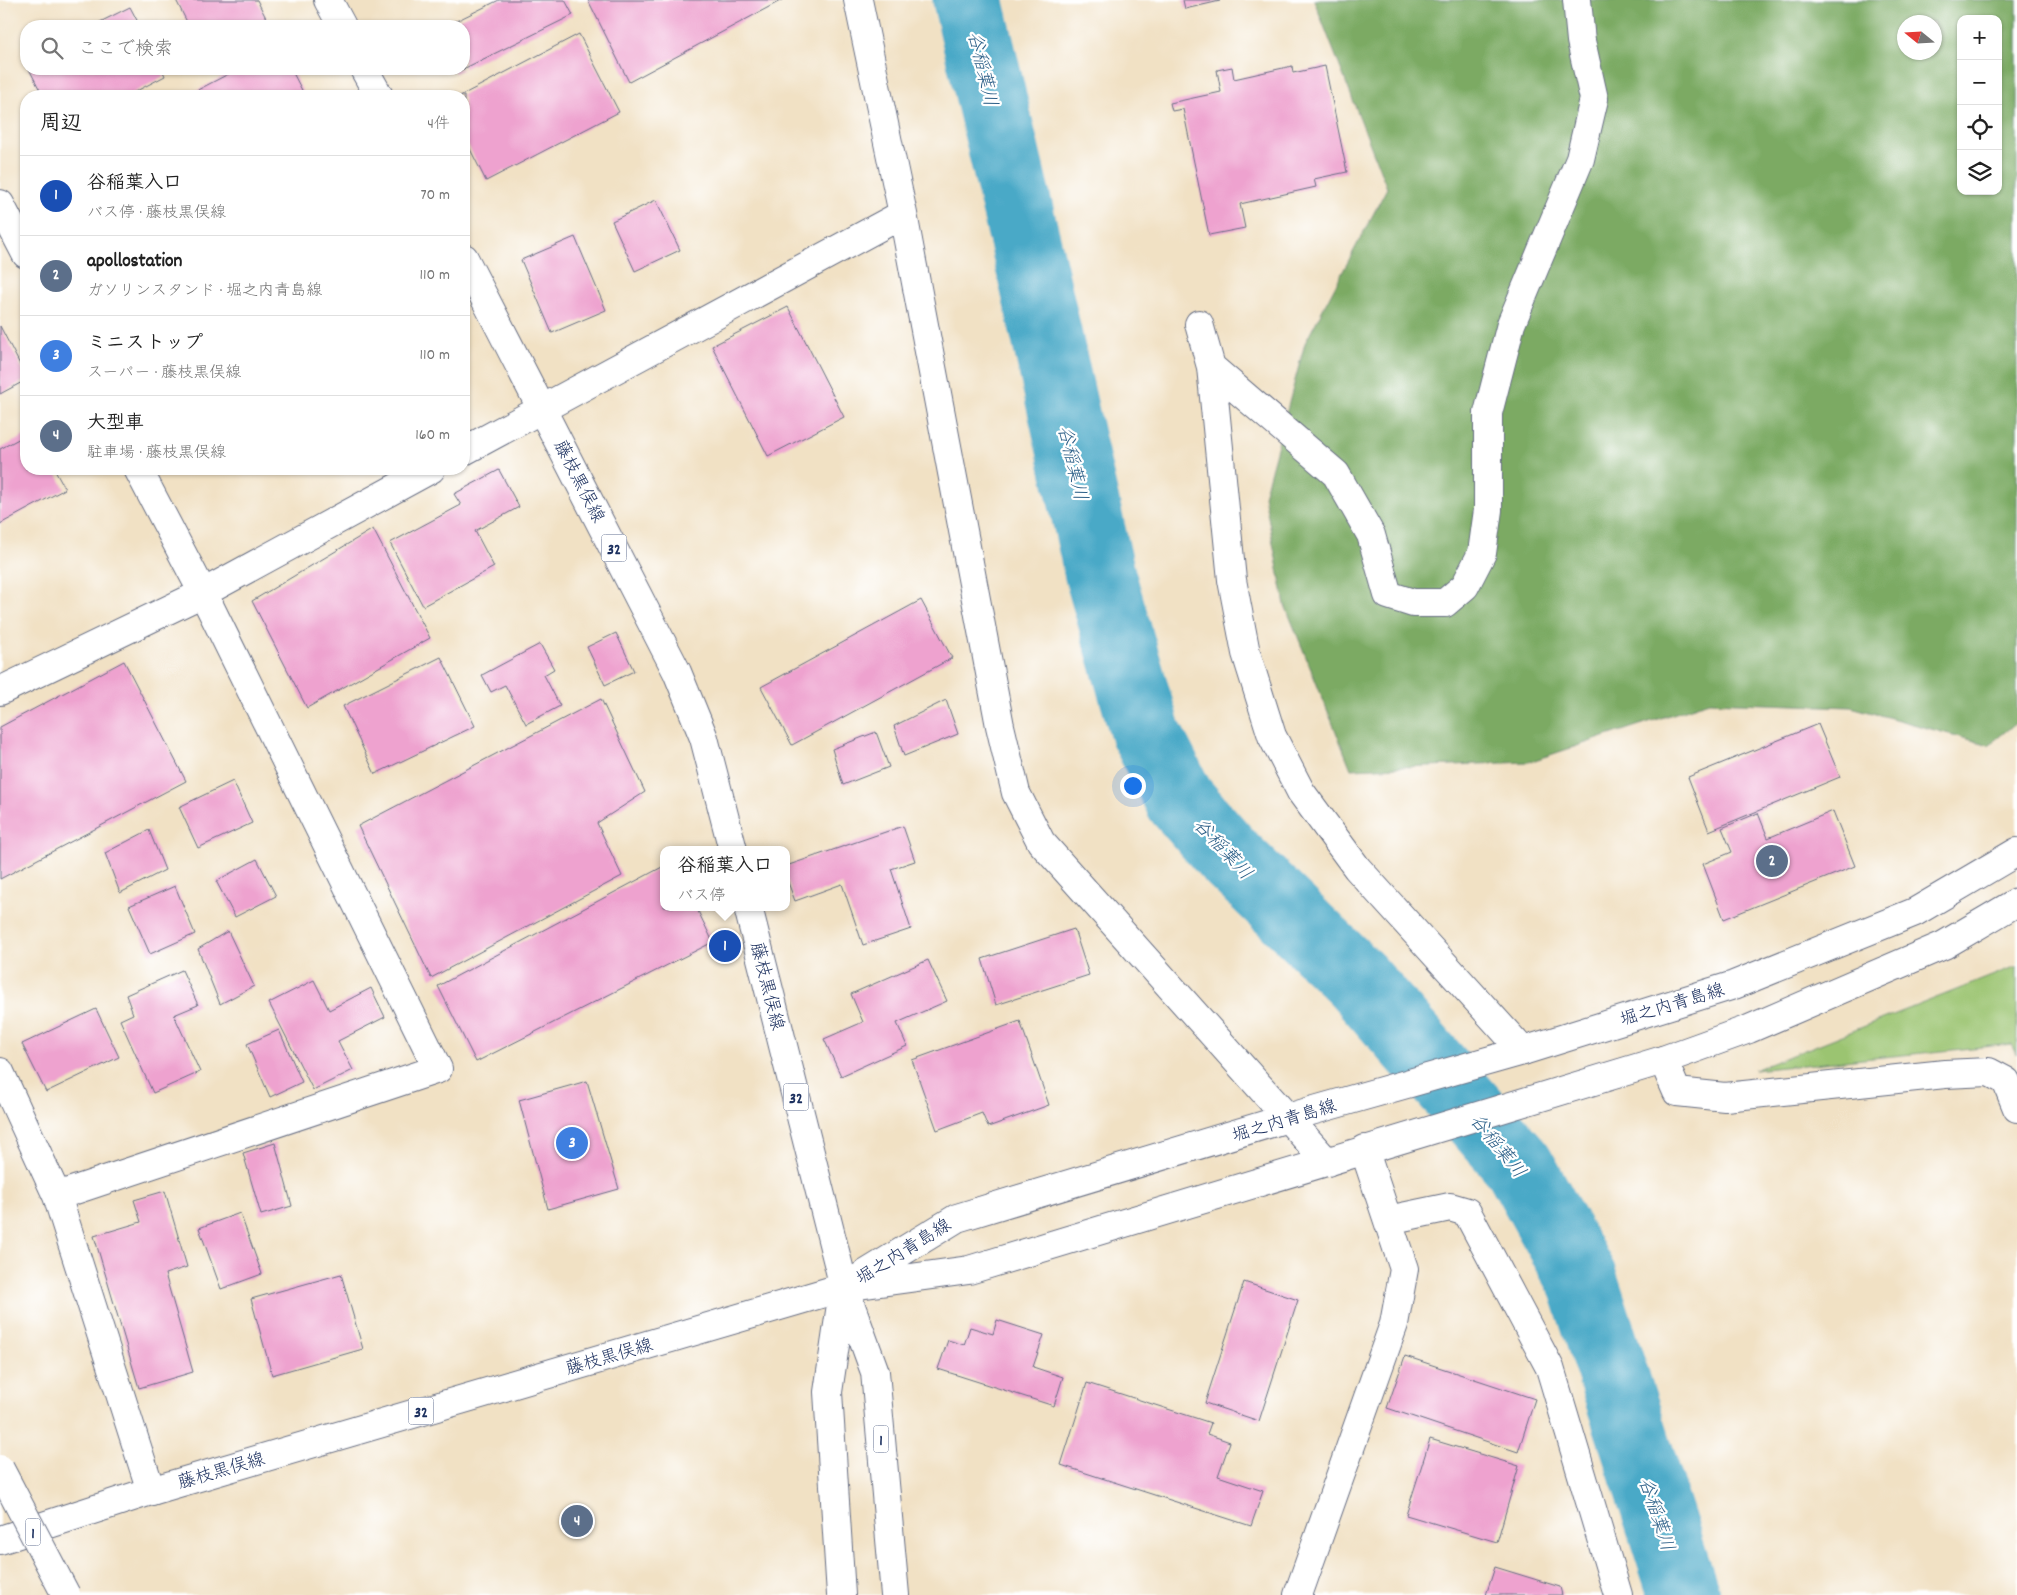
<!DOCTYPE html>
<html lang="ja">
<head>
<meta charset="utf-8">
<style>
  :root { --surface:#fff; --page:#f2f2f2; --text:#222; --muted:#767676; --line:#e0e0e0; --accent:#1f6fb2 }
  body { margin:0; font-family:Dekko,"Klee One",sans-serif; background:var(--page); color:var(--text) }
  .controls { position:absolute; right:15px; top:15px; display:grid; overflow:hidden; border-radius:10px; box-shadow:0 1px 4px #0004 }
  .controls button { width:45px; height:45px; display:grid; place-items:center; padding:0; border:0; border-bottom:1px solid var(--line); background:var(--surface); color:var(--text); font:25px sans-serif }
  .compass { position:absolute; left:1897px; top:15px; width:45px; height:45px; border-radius:50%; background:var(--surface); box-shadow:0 1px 4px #0004; rotate:288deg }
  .you { position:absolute; left:1132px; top:785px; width:18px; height:18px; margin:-12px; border:4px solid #fff; border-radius:50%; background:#1a73e8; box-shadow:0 0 0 8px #1a73e833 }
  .badge { display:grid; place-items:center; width:32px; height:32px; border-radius:50%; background:var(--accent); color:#fff; font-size:16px; font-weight:700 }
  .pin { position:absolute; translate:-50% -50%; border:2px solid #fff; box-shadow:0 1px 5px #0006 }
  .popup { position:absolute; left:660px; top:846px; width:130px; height:65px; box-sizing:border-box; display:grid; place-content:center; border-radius:10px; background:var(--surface); filter:drop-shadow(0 1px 4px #0005); font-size:16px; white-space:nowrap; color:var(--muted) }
  .popup b { font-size:19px; color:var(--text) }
  .popup::after { content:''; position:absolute; left:50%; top:100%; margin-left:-10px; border:10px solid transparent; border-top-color:var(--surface) }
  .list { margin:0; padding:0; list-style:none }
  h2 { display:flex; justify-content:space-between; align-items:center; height:65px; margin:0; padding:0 20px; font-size:21px }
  h2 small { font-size:16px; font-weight:400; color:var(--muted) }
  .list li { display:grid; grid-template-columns:32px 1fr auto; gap:15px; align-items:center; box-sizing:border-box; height:80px; padding:0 20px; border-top:1px solid var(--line) }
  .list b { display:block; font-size:19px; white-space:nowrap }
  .list p { margin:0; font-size:16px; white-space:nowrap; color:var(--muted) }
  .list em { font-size:16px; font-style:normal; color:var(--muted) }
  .icon { flex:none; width:28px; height:28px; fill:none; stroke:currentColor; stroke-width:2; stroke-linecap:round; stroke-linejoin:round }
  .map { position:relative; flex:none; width:2017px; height:1595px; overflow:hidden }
  .search { position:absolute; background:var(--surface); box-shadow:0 1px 4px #0004; left:20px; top:20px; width:450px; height:55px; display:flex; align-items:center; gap:12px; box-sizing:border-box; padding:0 18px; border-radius:20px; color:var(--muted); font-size:19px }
  .panel { position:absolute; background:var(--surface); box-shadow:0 1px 4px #0004; left:20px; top:90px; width:450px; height:385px; border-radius:20px }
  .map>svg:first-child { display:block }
  .green { fill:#9bc471; stroke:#5b7a68 }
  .forest { fill:#7caa63; stroke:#4c6c60; fill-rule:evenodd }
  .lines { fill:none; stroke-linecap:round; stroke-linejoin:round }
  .river { stroke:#48a9c7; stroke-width:71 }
  .building { fill:#eea2cf }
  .minor-casing { stroke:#666d82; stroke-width:30 }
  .major-casing { stroke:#666d82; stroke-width:30 }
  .highway-casing { stroke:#666d82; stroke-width:30 }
  .minor { stroke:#fff; stroke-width:28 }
  .major { stroke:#fff; stroke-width:28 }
  .highway { stroke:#fff; stroke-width:28 }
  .highway-bridge-casing { stroke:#666d82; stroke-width:30; stroke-linecap:butt }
  .highway-bridge { stroke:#fff; stroke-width:28 }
  .labels { text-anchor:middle; stroke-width:4.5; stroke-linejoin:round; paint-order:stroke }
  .shield { fill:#fff; stroke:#5f6d8e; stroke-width:1 }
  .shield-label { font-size:16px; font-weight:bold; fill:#1b2f5e }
  .street-label { font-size:18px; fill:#1b2f5e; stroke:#fff }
  .water-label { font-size:19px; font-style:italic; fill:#2d6088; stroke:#fff }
</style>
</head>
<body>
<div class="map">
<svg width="2017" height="1595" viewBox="0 0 2017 1595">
  <rect width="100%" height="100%" fill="#fff"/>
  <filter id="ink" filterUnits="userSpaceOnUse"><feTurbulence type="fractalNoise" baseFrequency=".02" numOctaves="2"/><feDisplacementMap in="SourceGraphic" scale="10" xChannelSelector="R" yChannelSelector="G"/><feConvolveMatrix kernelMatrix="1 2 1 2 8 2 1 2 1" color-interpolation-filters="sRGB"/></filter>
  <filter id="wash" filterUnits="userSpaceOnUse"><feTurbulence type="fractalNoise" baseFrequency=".0096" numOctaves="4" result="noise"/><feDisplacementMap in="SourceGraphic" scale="20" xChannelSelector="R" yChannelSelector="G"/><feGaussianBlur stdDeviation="1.12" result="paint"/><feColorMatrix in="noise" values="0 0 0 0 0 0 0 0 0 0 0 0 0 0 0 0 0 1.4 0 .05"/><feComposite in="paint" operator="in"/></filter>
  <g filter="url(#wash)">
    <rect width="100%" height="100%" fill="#f1e1c4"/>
    <!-- green -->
    <path class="green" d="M2017,966v89l-5,-11 -258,26z"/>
    <!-- forest -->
    <path class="forest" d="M1314,0h703v722l-28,23 -138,-38 -142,-5 -180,60 -178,7 -66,-164 -21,-109 41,-153 82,-155zM1961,19h37v172h-37zM1904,22h30v30h-30z"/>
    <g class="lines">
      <!-- river -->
      <path class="river" d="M968,0l64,270 68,305 45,156 35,69 49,56 128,124 162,185 63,114 102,316"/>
    </g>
    <g id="blocks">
      <!-- building -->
      <path class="building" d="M176,0h81l13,26h-81z
        M499,0h66l8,15 -118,58 -2,-4h11v-43h-18z
        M588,0h194l-153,82z
        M1183,0h36l1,1 -35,8z
        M130,7l10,19h-48z
        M579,34l40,78 -133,69 -22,-44v-41h-4z
        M1292,66l1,7 32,-7 22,106 -33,7 2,8 -76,17 5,24 -36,7 -26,-126 -11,2 -2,-8 51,-11 -4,-22 15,-3 2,12z
        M29,69h133l3,7 -38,20h-84z
        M238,69h53l14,27h-119z
        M656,200l24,50 -45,21 -23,-50z
        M575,237l31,73 -54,23 -31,-73z
        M788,307l56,110 -76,39 -56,-110z
        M0,326l26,50v4l-26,14z
        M26,435v34h28l11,20 -65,35v-75z
        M499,470l20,37 -44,24 19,36 -71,39 -33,-63 71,-38 -7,-11z
        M373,529l57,109 -123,70 -55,-107z
        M921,600l31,58 -160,87 -31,-58z
        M616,633l18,38 -29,14 -18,-38z
        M540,644l14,25 -10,6 16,31 -34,18 -21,-39 -14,7 -9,-17z
        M441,657l34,69 -100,48 -32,-68z
        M124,661l62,120 -186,98v-152z
        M601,699l44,93 -48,31 25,53 -191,102 -73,-152z
        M946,700l12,34 -54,22 -10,-30z
        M1818,724l22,53 -131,54 -21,-54z
        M876,732l13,35 -46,18 -11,-36z
        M233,781l19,42 -54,25 -19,-41z
        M1833,811l22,55 -131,53 -21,-55 29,-12 -10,-24 36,-15 10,25z
        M903,826l12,35 -24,8 20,60 -48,16 -21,-61 -47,17 -9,-24v-11z
        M149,830l16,40 -45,23 -15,-40z
        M257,859l19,37 -41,21 -19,-36z
        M664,866v41h32l17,35 -237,120 -38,-76z
        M175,886l20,48 -45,20 -21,-48z
        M1074,929l15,46 -93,30 -14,-46z
        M228,931l26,55 -34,18 -22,-55z
        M928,960l19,41 -50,22 10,23 -66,30 -17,-37 39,-17 -12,-28z
        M182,970l16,35 -24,10 26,57 -47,21 -33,-73 13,-6 -7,-19z
        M314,980l15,30 42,-22 14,29 -47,24 15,29 -40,20 -44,-87z
        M96,1009l23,48 -73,35 -24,-48z
        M1020,1021l29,84 -61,22 -6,-14 -45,17 -25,-70z
        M279,1030l23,52 -32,15 -23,-53z
        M587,1081l32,108 -71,20 -29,-109z
        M275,1143l17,63 -31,9 -18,-62z
        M165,1191l22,76 -22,7 28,98 -54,16 -45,-152 47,-14 -7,-22z
        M240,1213l22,61 -41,15 -22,-61z
        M341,1274l22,75 -91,26 -21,-76z
        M1244,1282l54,18 -39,121 -54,-18z
        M997,1320l47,15 -11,32 30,10 -9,29 -116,-37 10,-29 16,5 6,-18 23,7z
        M1405,1356l130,43 -17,53 -131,-44z
        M1087,1383l124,40 -4,11 23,8 -12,34 45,15 -12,35 -190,-61z
        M1430,1439l89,27 -22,76 -91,-27z
        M1495,1567l65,20 2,8h-76z"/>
    </g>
  </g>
  <g filter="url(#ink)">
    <use href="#blocks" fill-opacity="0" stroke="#666d82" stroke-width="1"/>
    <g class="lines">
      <!-- minor casing -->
      <g class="minor-casing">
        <path id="minor" d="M858,0l45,214 97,512 16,67 25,49 286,320
          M0,204l26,50
          M1199,324l12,43 21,213 14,73 26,83 29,56 56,76 166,183
          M1211,367l125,107 35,61 17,60 25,8h32l20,-17 17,-33 6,-43v-97l23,-89 69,-165 14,-60 -13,-58 -4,-41
          M464,451l439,-237
          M0,691l203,-98 228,-124
          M1663,1060l14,32 48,5 220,-23 44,-2 17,9 11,27
          M0,1072l57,124 94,295
          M57,1196l381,-127 -235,-476 -65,-124
          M1388,1220l62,-13 17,5 83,156 68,227
          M1298,1595l96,-271 10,-55 -40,-120"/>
      </g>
      <!-- major casing -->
      <g class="major-casing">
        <path id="major" d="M328,0l14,26
          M364,69l15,27
          M464,258l213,414 27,66 29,112
          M748,907l96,380
          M854,1281l103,-63 354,-107 212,-60 211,-66 181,-73 102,-60
          M0,1540l151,-49 693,-204 125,-17 694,-210 86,-31 195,-84 73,-43"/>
      </g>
      <!-- highway casing -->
      <g class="highway-casing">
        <path id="highway" d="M844,1287l31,85 20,223
          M841,1595l-13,-203 15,-101"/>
      </g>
      <!-- minor -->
      <use href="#minor" class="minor"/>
      <!-- major -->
      <use href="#major" class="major"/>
      <!-- highway -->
      <use href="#highway" class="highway"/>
      <!-- highway-bridge casing -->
      <g class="highway-bridge-casing">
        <path id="highway-bridge" d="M0,1469l66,126"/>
      </g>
      <!-- highway-bridge -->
      <use href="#highway-bridge" class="highway-bridge"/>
    </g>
  </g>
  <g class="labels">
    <!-- shield labels -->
    <g class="shield">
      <rect x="601.5" y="534.5" width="25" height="27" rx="4"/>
      <rect x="783.5" y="1083.5" width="25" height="27" rx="4"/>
      <rect x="408.5" y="1397.5" width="25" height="27" rx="4"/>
      <rect x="873.5" y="1425.5" width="15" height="27" rx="4"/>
      <rect x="25.5" y="1518.5" width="15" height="27" rx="4"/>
    </g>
    <g class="shield-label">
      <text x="614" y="554">32</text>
      <text x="796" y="1103">32</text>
      <text x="421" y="1417">32</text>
      <text x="881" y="1445">1</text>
      <text x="33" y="1538">1</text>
    </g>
    <!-- street labels -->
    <g class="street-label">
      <text transform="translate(580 481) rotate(63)" y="6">藤枝黒俣線</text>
      <text transform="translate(768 986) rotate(76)" y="6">藤枝黒俣線</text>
      <text transform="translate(1672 1004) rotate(-17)" y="6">堀之内青島線</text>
      <text transform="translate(1284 1120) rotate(-17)" y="6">堀之内青島線</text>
      <text transform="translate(903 1251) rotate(-32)" y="6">堀之内青島線</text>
      <text transform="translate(609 1356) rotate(-16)" y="6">藤枝黒俣線</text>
      <text transform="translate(221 1470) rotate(-16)" y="6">藤枝黒俣線</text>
    </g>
    <!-- water labels -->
    <g class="water-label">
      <text transform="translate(984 69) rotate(77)" y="7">谷稲葉川</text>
      <text transform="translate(1074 463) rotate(77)" y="7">谷稲葉川</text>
      <text transform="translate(1224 848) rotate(47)" y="7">谷稲葉川</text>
      <text transform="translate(1499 1145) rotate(51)" y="7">谷稲葉川</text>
      <text transform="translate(1658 1514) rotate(72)" y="7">谷稲葉川</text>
    </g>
  </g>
</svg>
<div class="controls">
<button>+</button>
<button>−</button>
<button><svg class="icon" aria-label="locate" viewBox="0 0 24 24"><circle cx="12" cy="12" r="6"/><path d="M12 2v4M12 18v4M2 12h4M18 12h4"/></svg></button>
<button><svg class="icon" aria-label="layers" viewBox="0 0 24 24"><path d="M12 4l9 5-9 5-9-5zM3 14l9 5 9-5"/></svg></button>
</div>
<svg class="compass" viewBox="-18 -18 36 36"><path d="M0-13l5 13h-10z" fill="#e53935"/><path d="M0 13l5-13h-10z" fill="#767676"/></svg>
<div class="you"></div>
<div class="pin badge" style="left:725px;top:946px;background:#1a4fb4">1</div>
<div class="popup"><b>谷稲葉入口</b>バス停</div>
<div class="pin badge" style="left:1772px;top:861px;background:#5c6f8a">2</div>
<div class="pin badge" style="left:572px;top:1143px;background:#3f7fe0">3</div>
<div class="pin badge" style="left:577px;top:1521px;background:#5c6f8a">4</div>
<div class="search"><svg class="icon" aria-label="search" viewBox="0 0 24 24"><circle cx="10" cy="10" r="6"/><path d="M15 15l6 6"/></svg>ここで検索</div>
<section class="panel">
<h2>周辺<small>4件</small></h2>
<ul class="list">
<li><span class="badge" style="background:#1a4fb4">1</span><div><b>谷稲葉入口</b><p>バス停 · 藤枝黒俣線</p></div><em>70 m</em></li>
<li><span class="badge" style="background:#5c6f8a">2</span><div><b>apollostation</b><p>ガソリンスタンド · 堀之内青島線</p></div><em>110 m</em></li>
<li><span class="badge" style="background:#3f7fe0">3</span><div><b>ミニストップ</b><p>スーパー · 藤枝黒俣線</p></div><em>110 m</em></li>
<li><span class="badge" style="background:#5c6f8a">4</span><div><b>大型車</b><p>駐車場 · 藤枝黒俣線</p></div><em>160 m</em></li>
</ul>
</section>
</div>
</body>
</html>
